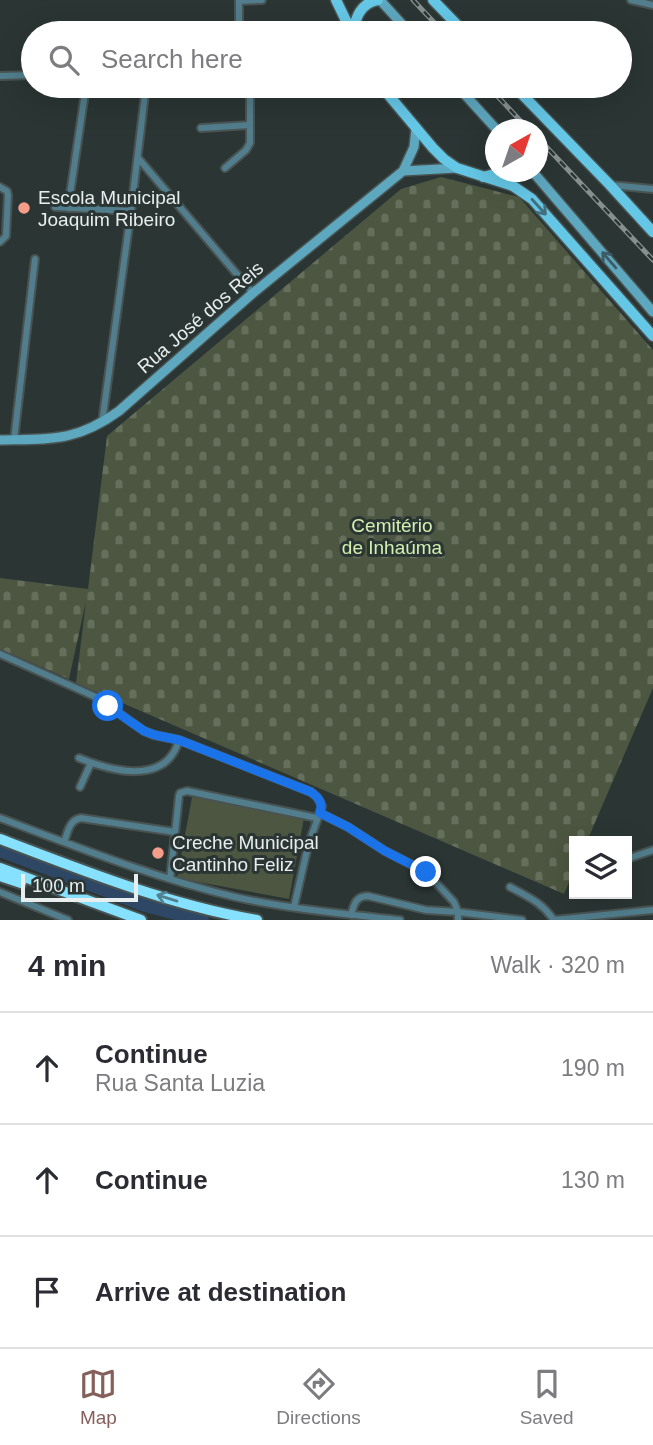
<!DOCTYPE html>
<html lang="en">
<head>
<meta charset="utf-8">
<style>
  :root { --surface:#fff; --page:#f7f7f7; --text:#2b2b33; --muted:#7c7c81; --line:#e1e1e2; --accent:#855f5a }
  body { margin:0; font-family:Helvetica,sans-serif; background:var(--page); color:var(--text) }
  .controls { position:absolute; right:21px; bottom:21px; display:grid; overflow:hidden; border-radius:0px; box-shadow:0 7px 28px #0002 }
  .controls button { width:63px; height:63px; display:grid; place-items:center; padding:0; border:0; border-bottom:2px solid var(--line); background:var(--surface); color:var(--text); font:35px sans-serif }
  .compass { position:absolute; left:485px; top:119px; width:63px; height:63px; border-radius:50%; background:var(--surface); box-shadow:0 7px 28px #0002; rotate:40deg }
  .scale { position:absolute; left:21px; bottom:18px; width:117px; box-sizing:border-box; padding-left:7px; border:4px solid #e7eeed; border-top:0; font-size:19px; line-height:24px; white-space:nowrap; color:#e7eeed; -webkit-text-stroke:5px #2a3534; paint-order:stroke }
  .stop { position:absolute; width:21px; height:21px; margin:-16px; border:5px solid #1a73e8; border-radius:50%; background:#fff }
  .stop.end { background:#1a73e8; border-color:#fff; box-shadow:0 2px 7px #0008 }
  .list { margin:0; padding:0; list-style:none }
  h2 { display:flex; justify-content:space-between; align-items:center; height:91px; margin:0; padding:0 28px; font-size:30px }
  h2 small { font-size:23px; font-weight:400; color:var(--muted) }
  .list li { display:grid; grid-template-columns:46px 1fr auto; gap:21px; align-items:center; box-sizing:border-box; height:112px; padding:0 28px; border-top:2px solid var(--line) }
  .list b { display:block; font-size:26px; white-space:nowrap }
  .list p { margin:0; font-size:23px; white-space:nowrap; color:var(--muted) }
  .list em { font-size:23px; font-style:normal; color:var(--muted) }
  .icon { flex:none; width:38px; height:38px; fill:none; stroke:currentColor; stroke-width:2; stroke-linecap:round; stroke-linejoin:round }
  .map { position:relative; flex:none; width:653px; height:920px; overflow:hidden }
  .search { position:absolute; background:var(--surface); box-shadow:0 7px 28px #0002; left:21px; right:21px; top:21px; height:77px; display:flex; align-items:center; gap:18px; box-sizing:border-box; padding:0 24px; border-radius:38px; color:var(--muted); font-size:26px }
  .sheet { height:427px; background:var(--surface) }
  nav { display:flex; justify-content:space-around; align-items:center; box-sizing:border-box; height:98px; border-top:2px solid var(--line); background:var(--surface); font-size:19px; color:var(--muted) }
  nav a { display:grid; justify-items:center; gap:4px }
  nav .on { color:var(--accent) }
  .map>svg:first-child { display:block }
  .cemetery { fill:url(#cemetery-stones) }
  .pitch { fill:#4c5640 }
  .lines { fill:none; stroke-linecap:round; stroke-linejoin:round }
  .river { stroke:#2d4765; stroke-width:14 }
  .street-casing { stroke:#485352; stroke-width:10 }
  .secondary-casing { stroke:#485352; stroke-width:12 }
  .primary-casing { stroke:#485352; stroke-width:13 }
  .highway-casing { stroke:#485352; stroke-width:14 }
  .street { stroke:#517d8c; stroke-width:6 }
  .secondary { stroke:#5da7bf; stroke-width:9 }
  .primary { stroke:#65c7e6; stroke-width:10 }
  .highway { stroke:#86e1ff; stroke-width:10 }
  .rail-casing { stroke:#87908f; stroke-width:5 }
  .rail { stroke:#2a3534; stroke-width:2.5; stroke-dasharray:8; stroke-linecap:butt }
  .oneway { stroke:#426f7b }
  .oneway2 { stroke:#3c5d65 }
  .oneway3 { stroke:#53828f }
  .route { stroke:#1a73e8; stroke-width:9 }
  .poi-dot { fill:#f49e8a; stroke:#2a3534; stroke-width:2.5 }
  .labels { text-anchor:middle; stroke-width:6; stroke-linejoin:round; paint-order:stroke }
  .poi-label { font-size:19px; fill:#e7eeed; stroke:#2a3534; text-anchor:start }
  .street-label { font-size:19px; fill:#e7eeed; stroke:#2a3534 }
  .park-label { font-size:19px; fill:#d4f0af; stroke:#2a3534 }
</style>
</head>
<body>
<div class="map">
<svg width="653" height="920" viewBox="0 0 653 920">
  <defs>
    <pattern id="cemetery-stones" width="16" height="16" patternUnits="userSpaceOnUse" patternTransform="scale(1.75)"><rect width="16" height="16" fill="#4c5640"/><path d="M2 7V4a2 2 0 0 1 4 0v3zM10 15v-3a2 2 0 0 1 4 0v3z" fill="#666f5c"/></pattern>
  </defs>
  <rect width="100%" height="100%" fill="#2a3534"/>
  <!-- cemetery -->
  <path class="cemetery" d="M441,177l78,20 134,153v338l-66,153h-13v29l-10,24 -488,-211 10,-82 -17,78 -69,-30v-71l88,11 19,-153 294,-247z"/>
  <!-- pitch -->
  <path class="pitch" d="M192,797l112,21 -15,81 -112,-21z"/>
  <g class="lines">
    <!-- river -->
    <path class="river" d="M0,850l145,55 57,15"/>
    <!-- street casing -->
    <g class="street-casing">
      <path id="street" d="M631,0l22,5
        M239,1l23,-1
        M239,33v-33
        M0,76l33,-1
        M201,128l49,-3
        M138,158l115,135
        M225,168l21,-18 4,-7v-57
        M610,185l43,4
        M0,187l7,4 1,4 -2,41 -6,6
        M55,207l76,4
        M68,208l18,-122
        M102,423l29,-212 15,-125
        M14,440l21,-181
        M0,654l98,44 46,33 10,4 25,5 132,52 6,5 5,9 -14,40 -14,61
        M79,758c32,13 87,28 100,-18
        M80,787l11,-24
        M320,813l28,14 37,24 41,21 28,30 4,10v8
        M0,818c77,29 155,60 235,79 54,12 110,17 165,23
        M64,842c4,-10 5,-22 17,-24l94,14
        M627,859l26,-9
        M170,879l9,-83 1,-3 7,-2 130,27
        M510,887c20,11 31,15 44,33
        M0,892l68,28
        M351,915c3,-11 5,-19 17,-19l58,14 32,2 64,8
        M554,920l99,-10"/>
    </g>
    <!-- secondary casing -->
    <g class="secondary-casing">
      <path id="secondary" d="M380,0l30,33
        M457,86l40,44
        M403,171l54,-3
        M533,172l120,140
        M0,440c51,-1 76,2 119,-29l134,-118 150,-122 11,-24 2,-19"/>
    </g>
    <!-- primary casing -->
    <g class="primary-casing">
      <path id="primary" d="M336,0l16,33
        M433,0l32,33
        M352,33c4,-15 8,-30 26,-33
        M381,86l52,62 11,11 13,9 56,18 19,13 121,137
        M514,86l96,99 43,47
        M483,177l19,-5"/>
    </g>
    <!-- highway casing -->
    <g class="highway-casing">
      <path id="highway" d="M0,839c84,32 169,66 257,81
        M0,868l141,52
        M0,876l21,7"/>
    </g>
    <!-- street -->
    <use href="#street" class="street"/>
    <!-- secondary -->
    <use href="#secondary" class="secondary"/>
    <!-- primary -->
    <use href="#primary" class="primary"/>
    <!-- highway -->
    <use href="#highway" class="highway"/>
    <!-- rail casing -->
    <g class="rail-casing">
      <path id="rail" d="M413,0l31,33
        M488,86l41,44
        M538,138l115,122"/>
    </g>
    <!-- rail -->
    <use href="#rail" class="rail"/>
  </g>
  <!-- one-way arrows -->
  <defs><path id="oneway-shaft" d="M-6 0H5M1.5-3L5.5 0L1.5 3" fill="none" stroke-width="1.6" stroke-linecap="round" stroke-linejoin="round" transform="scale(1.75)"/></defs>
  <use class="oneway" href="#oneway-shaft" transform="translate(539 207) rotate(48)"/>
  <use class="oneway2" href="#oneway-shaft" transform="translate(609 260) rotate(-131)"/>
  <use class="oneway3" href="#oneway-shaft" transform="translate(167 898) rotate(-163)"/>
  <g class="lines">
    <!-- route -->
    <path class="route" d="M108,706l36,25 11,4 24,5 132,52c8,6 12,10 9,21l28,14 37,24 41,21"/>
  </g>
  <!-- markers -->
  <g class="poi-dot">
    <circle cx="24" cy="208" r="7"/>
    <circle cx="158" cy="853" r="7"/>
  </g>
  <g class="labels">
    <!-- poi labels -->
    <g class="poi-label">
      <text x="38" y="204">Escola Municipal<tspan x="38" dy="22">Joaquim Ribeiro</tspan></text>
      <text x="172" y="849">Creche Municipal<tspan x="172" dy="22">Cantinho Feliz</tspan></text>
    </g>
    <!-- street labels -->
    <g class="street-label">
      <text transform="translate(200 317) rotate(-41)" y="7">Rua José dos Reis</text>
    </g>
    <!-- park labels -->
    <g class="park-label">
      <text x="392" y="532">Cemitério<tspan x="392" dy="22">de Inhaúma</tspan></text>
    </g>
  </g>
</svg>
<div class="controls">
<button><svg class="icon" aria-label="layers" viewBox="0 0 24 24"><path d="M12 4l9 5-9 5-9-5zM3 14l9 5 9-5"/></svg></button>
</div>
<svg class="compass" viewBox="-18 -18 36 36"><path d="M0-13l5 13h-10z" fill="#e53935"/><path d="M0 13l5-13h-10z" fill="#7c7c81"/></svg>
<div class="scale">100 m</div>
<div class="stop" style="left:108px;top:706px"></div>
<div class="stop end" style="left:426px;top:872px"></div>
<div class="search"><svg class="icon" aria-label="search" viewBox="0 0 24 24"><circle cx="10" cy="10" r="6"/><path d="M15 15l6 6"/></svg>Search here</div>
</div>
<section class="sheet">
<h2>4 min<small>Walk · 320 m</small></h2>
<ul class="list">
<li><svg class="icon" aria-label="ahead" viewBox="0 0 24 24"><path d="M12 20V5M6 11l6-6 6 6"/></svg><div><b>Continue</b><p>Rua Santa Luzia</p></div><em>190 m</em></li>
<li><svg class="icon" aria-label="ahead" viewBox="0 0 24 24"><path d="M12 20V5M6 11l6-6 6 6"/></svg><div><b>Continue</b></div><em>130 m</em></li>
<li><svg class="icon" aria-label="arrive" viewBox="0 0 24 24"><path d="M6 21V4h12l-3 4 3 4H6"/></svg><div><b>Arrive at destination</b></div></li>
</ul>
</section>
<nav>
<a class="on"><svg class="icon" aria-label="map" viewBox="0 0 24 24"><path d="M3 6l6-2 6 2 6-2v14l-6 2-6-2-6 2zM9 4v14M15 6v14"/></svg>Map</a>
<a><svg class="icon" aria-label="directions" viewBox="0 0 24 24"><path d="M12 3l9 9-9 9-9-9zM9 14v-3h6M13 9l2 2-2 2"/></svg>Directions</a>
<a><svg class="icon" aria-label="saved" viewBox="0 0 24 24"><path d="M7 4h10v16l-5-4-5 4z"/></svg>Saved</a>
</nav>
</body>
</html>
